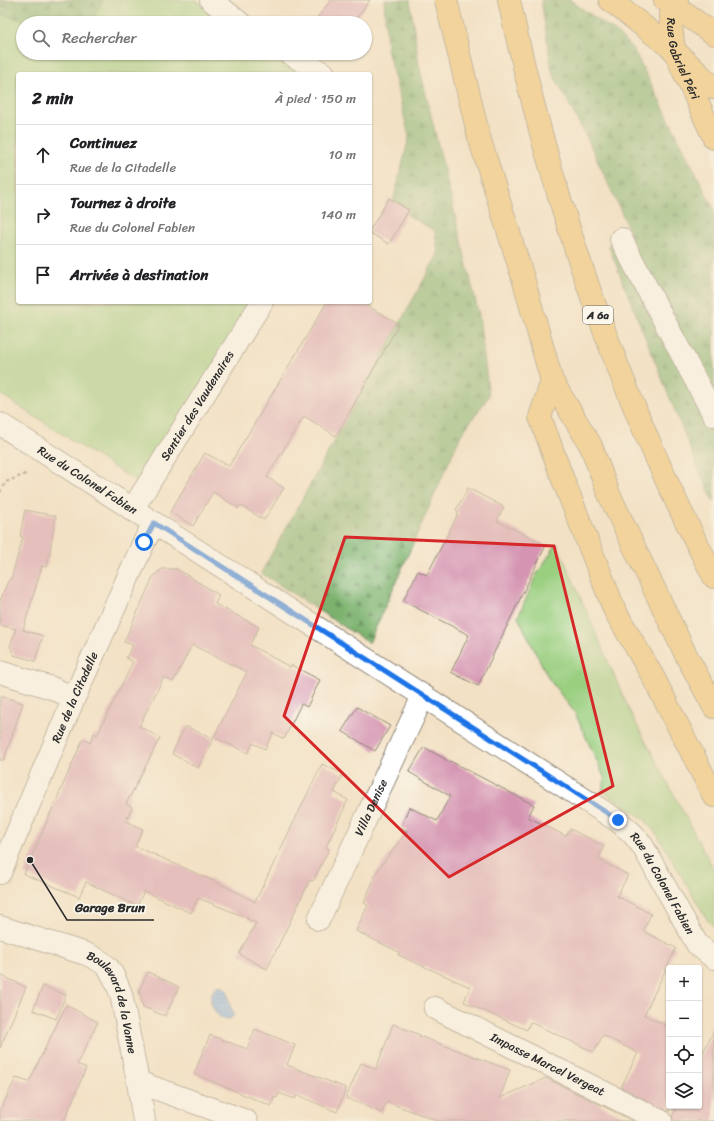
<!DOCTYPE html>
<html lang="fr">
<head>
<meta charset="utf-8">
<style>
  :root { --surface:#fff; --page:#f6f6f6; --text:#202124; --muted:#757577; --line:#e0e0e0 }
  body { margin:0; font-family:Sriracha,sans-serif; background:var(--page); color:var(--text) }
  .controls { position:absolute; right:12px; bottom:12px; display:grid; overflow:hidden; border-radius:4px; box-shadow:0 1px 3px #0004 }
  .controls button { width:36px; height:36px; display:grid; place-items:center; padding:0; border:0; border-bottom:1px solid var(--line); background:var(--surface); color:var(--text); font:20px sans-serif }
  .stop { position:absolute; width:12px; height:12px; margin:-9px; border:3px solid #1a73e8; border-radius:50%; background:#fff }
  .stop.end { background:#1a73e8; border-color:#fff; box-shadow:0 1px 4px #0008 }
  .list { margin:0; padding:0; list-style:none }
  h2 { display:flex; justify-content:space-between; align-items:center; height:52px; margin:0; padding:0 16px; font-size:17px }
  h2 small { font-size:13px; font-weight:400; color:var(--muted) }
  .list li { display:grid; grid-template-columns:26px 1fr auto; gap:12px; align-items:center; box-sizing:border-box; height:60px; padding:0 16px; border-top:1px solid var(--line) }
  .list b { display:block; font-size:15px; white-space:nowrap }
  .list p { margin:0; font-size:13px; white-space:nowrap; color:var(--muted) }
  .list em { font-size:13px; font-style:normal; color:var(--muted) }
  .icon { flex:none; width:22px; height:22px; fill:none; stroke:currentColor; stroke-width:2; stroke-linecap:round; stroke-linejoin:round }
  .map { position:relative; flex:none; width:714px; height:1121px; overflow:hidden }
  .search { position:absolute; background:var(--surface); box-shadow:0 1px 3px #0004; left:16px; top:16px; width:356px; height:44px; display:flex; align-items:center; gap:10px; box-sizing:border-box; padding:0 14px; border-radius:22px; color:var(--muted); font-size:15px }
  .panel { position:absolute; background:var(--surface); box-shadow:0 1px 3px #0004; left:16px; top:72px; width:356px; height:232px; border-radius:4px }
  .map>svg:first-child { display:block }
  .grass { fill:#9acf80; stroke:#627d56 }
  .forest { fill:url(#forest-firs); stroke:#536e4c }
  .water { fill:url(#water-rules); stroke:#536c89 }
  .building { fill:#d595b2 }
  .lines { fill:none; stroke-linecap:round; stroke-linejoin:round }
  .minor-casing { stroke:#8f8678; stroke-width:24 }
  .major-casing { stroke:#8f8678; stroke-width:24 }
  .highway-casing { stroke:#8f8678; stroke-width:24 }
  .path { stroke:#8f8678; stroke-width:2.5; stroke-dasharray:3 3; stroke-linecap:butt }
  .minor { stroke:#fff; stroke-width:22 }
  .major { stroke:#f3c26a; stroke-width:22 }
  .highway { stroke:#f3c26a; stroke-width:22 }
  .route { stroke:#1a73e8; stroke-width:5 }
  .marked { fill:none; stroke:#d62828; stroke-width:3; stroke-linejoin:round }
  .labels { text-anchor:middle; stroke-width:3.5; stroke-linejoin:round; paint-order:stroke }
  .shield { fill:#fbf7ec; stroke:#696865; stroke-width:1 }
  .shield-label { font-size:11px; font-weight:bold; fill:#2b2b2b }
  .street-label { font-size:12px; fill:#2b2b2b; stroke:#fbf7ec }
  .leader { fill:none; stroke:#2b2b2b; stroke-width:1.5 }
  .callout-dot { fill:#2b2b2b; stroke:#fbf7ec; stroke-width:1.5 }
  .callout-label { font-size:13px; text-anchor:middle; font-weight:bold; fill:#2b2b2b; stroke:#fbf7ec; stroke-width:3.5; stroke-linejoin:round; paint-order:stroke }
</style>
</head>
<body>
<div class="map">
<svg width="714" height="1121" viewBox="0 0 714 1121">
  <defs>
    <pattern id="forest-firs" width="22" height="20" patternUnits="userSpaceOnUse"><rect width="22" height="20" fill="#7bb26e"/><path d="M5 1l3.5 6h-7zM16 11l3.5 6h-7z" fill="#65915b"/></pattern>
    <pattern id="water-rules" width="6" height="5" patternUnits="userSpaceOnUse"><rect width="6" height="5" fill="#7bade7"/><path d="M0 2.5h6" fill="none" stroke="#658dbb"/></pattern>
  </defs>
  <rect width="100%" height="100%" fill="#fbf7ec"/>
  <filter id="ink" filterUnits="userSpaceOnUse"><feTurbulence type="fractalNoise" baseFrequency=".025" numOctaves="2"/><feDisplacementMap in="SourceGraphic" scale="8" xChannelSelector="R" yChannelSelector="G"/><feConvolveMatrix kernelMatrix="1 2 1 2 8 2 1 2 1" color-interpolation-filters="sRGB"/></filter>
  <filter id="wash" filterUnits="userSpaceOnUse"><feTurbulence type="fractalNoise" baseFrequency=".012" numOctaves="4" result="noise"/><feDisplacementMap in="SourceGraphic" scale="16" xChannelSelector="R" yChannelSelector="G"/><feGaussianBlur stdDeviation="0.9" result="paint"/><feColorMatrix in="noise" values="0 0 0 0 0 0 0 0 0 0 0 0 0 0 0 0 0 1.4 0 .05"/><feComposite in="paint" operator="in"/></filter>
  <g filter="url(#wash)">
    <rect width="100%" height="100%" fill="#f3e1c5"/>
    <!-- grass -->
    <path class="grass" d="M0,0h197l28,23h-202v30h249l34,21h-288v228h234l-100,163 -4,-2 -3,4 5,3 -12,13 -138,-89z
      M557,543l72,167 85,160v57l-6,-6 -50,-85 -14,-17 -42,-28 3,-12 -30,-66 -26,-34 -31,-62 19,-43z"/>
    <!-- forest -->
    <path class="forest" d="M1,0h102l-10,18 -23,5h-34l-36,-9z
      M384,0h26l9,65 60,250 10,81 -28,39 -92,208 -108,-70 177,-319 -3,-23 -43,-25 17,-69 -11,-46 -11,-42z
      M541,0h29l46,32 18,18 80,159v293l-14,-29 -92,-228 23,-11 -41,-90 -38,-72z"/>
    <!-- water -->
    <path class="water" d="M218,986c14,2 9,10 12,19 2,7 7,9 0,14h-8c-10,-9 -17,-23 -4,-33z"/>
    <g id="blocks">
      <!-- building -->
      <path class="building" d="M331,0h39l-17,23h-40z
        M389,198l20,12 -20,34 -19,-11v-3z
        M327,302h34l38,22 -63,112 -32,-20 -37,61 17,11 -20,32 -24,-15 -2,3 -25,-16 -20,34 -23,-14 35,-59 24,13z
        M468,488l36,19 -7,14 49,24 -68,141 -27,-14 18,-37 -66,-34 15,-30 9,4 32,-63 -3,-2z
        M25,510l31,6 -9,51 -5,-1 -19,64 20,6 -8,25 -21,-6 -4,-9 6,-17 -16,-4v-24l8,-20 3,-2 12,-42 -3,-1z
        M162,569h15l42,26 -4,9 44,23 -9,18 40,22 1,-2 29,15 -13,27 -6,-3 -17,35 -11,-6 -8,16 -12,-6 -5,10 -34,-16 33,-65 -55,-27 -19,37 -9,-5 -25,49 21,12 -34,66 6,3 -6,14 17,8 -8,17 92,41 28,15 67,-138 21,10 -9,18 14,8 -22,47 3,2 -16,32 -3,-1 -43,89 -28,-15 17,-31 -9,-4 1,-1 -50,-20 -7,15 -47,-22 -7,15 -51,-24 -7,15 -55,-23 59,-135 7,4 4,-10 3,2 36,-73 -7,-4 7,-13 -9,-3 29,-65z
        M0,696l23,7 -19,57h-4z
        M357,707l33,19 -15,25 -33,-20z
        M185,726l28,13 -15,29 -26,-14z
        M424,747l26,15v-1l84,44 -6,12 38,19 4,-7 34,17 -6,13 30,16 -11,21 34,18 -8,17 33,17 -32,67 25,12v85l-48,-25 17,-34 -35,-18 -9,17 -64,-30 -3,8 -63,-28 6,-15 -72,-32 1,-3 -43,-21 12,-26 -4,-2 13,-32 30,-40 -6,-4 8,-20 28,14 13,-25 -41,-24z
        M148,972l31,15 -14,29 -22,-9 -4,-17z
        M0,975l26,12 -26,61z
        M43,986l23,9 -10,24 -23,-9z
        M66,1005l32,17 -21,42 9,4 -22,53h-64v-11l16,-32 13,4z
        M393,1024l27,11 -1,1 91,34 -10,28 46,-20 87,43h-195l-51,-19 -5,11 -36,-15 15,-35 15,6z
        M255,1029l40,16 -8,20 59,23 -9,24 -40,-17 -2,4 -16,-6 -2,5 -3,-1 -3,9 -77,-32 16,-39 37,14z
        M714,1030v91h-41l-1,-4 6,-11h21v-45z"/>
    </g>
  </g>
  <g filter="url(#ink)">
    <use href="#blocks" fill-opacity="0" stroke="#8f8678" stroke-width="1"/>
    <g class="lines">
      <!-- minor casing -->
      <g class="minor-casing">
        <g id="minor">
          <path d="M211,0l29,23"/>
          <path d="M289,53l35,21"/>
          <path d="M621,239l93,176"/>
          <path id="s1" d="M0,424l618,397 14,12 10,12 55,99 17,14"/>
          <path id="s2" d="M132,510l130,-208"/>
          <path d="M0,672l52,16 22,10"/>
          <path id="s3" d="M0,873l74,-175 70,-156 10,-19"/>
          <path id="s4" d="M319,919l104,-223"/>
          <path id="s5" d="M0,927l86,27c24,10 26,17 35,40l17,88 6,39"/>
          <path id="s6" d="M435,1008l226,113"/>
          <path d="M138,1082l108,39"/>
        </g>
      </g>
      <!-- major casing -->
      <g class="major-casing">
        <g id="major">
          <path d="M610,0l64,50 40,38"/>
          <path d="M665,0l49,34"/>
          <path id="s7" d="M677,0l-3,6 -3,8v12l3,24 40,88"/>
        </g>
      </g>
      <!-- highway casing -->
      <g class="highway-casing">
        <path id="highway" d="M446,0l33,137 44,141 29,103 39,65 17,46 25,53 53,110 28,52
          M509,0c42,200 110,396 205,577
          M552,381l-12,36 22,60 53,134 37,64 62,121"/>
      </g>
      <!-- path -->
      <path class="path" d="M0,492l6,-10 22,-9"/>
      <!-- minor -->
      <use href="#minor" class="minor"/>
      <!-- major -->
      <use href="#major" class="major"/>
      <!-- highway -->
      <use href="#highway" class="highway"/>
    </g>
  </g>
  <g class="lines" filter="url(#ink)">
    <!-- route -->
    <path class="route" d="M144,542l10,-19 464,297"/>
  </g>
  <!-- marked area -->
  <path d="M0 0H714V1121H0ZM345,537l209,9 59,240 -164,91 -165,-161z" fill="#f3e1c5" fill-opacity=".55" fill-rule="evenodd"/>
  <path class="marked" d="M345,537l209,9 59,240 -164,91 -165,-161z"/>
  <g class="labels">
    <!-- shield labels -->
    <rect class="shield" x="583" y="306" width="30" height="18" rx="3"/>
    <g class="shield-label">
      <text x="598" y="319">A 6a</text>
    </g>
    <!-- street labels -->
    <g class="street-label">
      <text dy="4" stroke="none"><textPath href="#s7" startOffset="62">Rue Gabriel Péri</textPath></text>
      <text dy="4" stroke="none"><textPath href="#s2" startOffset="123">Sentier des Vaudenaires</textPath></text>
      <text dy="4" stroke="none"><textPath href="#s1" startOffset="104">Rue du Colonel Fabien</textPath></text>
      <text dy="4" stroke="none"><textPath href="#s3" startOffset="191">Rue de la Citadelle</textPath></text>
      <text dy="4" stroke="none"><textPath href="#s4" startOffset="123">Villa Denise</textPath></text>
      <text dy="4" stroke="none"><textPath href="#s1" startOffset="812">Rue du Colonel Fabien</textPath></text>
      <text dy="4" stroke="none"><textPath href="#s5" startOffset="149">Boulevard de la Vanne</textPath></text>
      <text dy="4" stroke="none"><textPath href="#s6" startOffset="126">Impasse Marcel Vergeat</textPath></text>
    </g>
  </g>
  <!-- callouts -->
  <path class="leader" d="M30 860L67 920H154"/>
  <circle class="callout-dot" cx="30" cy="860" r="4"/>
  <g class="callout-label">
    <text x="110" y="912">Garage Brun</text>
  </g>
</svg>
<div class="controls">
<button>+</button>
<button>−</button>
<button><svg class="icon" aria-label="locate" viewBox="0 0 24 24"><circle cx="12" cy="12" r="6"/><path d="M12 2v4M12 18v4M2 12h4M18 12h4"/></svg></button>
<button><svg class="icon" aria-label="layers" viewBox="0 0 24 24"><path d="M12 4l9 5-9 5-9-5zM3 14l9 5 9-5"/></svg></button>
</div>
<div class="stop" style="left:144px;top:542px"></div>
<div class="stop end" style="left:618px;top:820px"></div>
<div class="search"><svg class="icon" aria-label="search" viewBox="0 0 24 24"><circle cx="10" cy="10" r="6"/><path d="M15 15l6 6"/></svg>Rechercher</div>
<section class="panel">
<h2>2 min<small>À pied · 150 m</small></h2>
<ul class="list">
<li><svg class="icon" aria-label="ahead" viewBox="0 0 24 24"><path d="M12 20V5M6 11l6-6 6 6"/></svg><div><b>Continuez</b><p>Rue de la Citadelle</p></div><em>10 m</em></li>
<li><svg class="icon" aria-label="right" viewBox="0 0 24 24"><path d="M7 20v-9h11M14 6l5 5-5 5"/></svg><div><b>Tournez à droite</b><p>Rue du Colonel Fabien</p></div><em>140 m</em></li>
<li><svg class="icon" aria-label="arrive" viewBox="0 0 24 24"><path d="M6 21V4h12l-3 4 3 4H6"/></svg><div><b>Arrivée à destination</b></div></li>
</ul>
</section>
</div>
</body>
</html>
